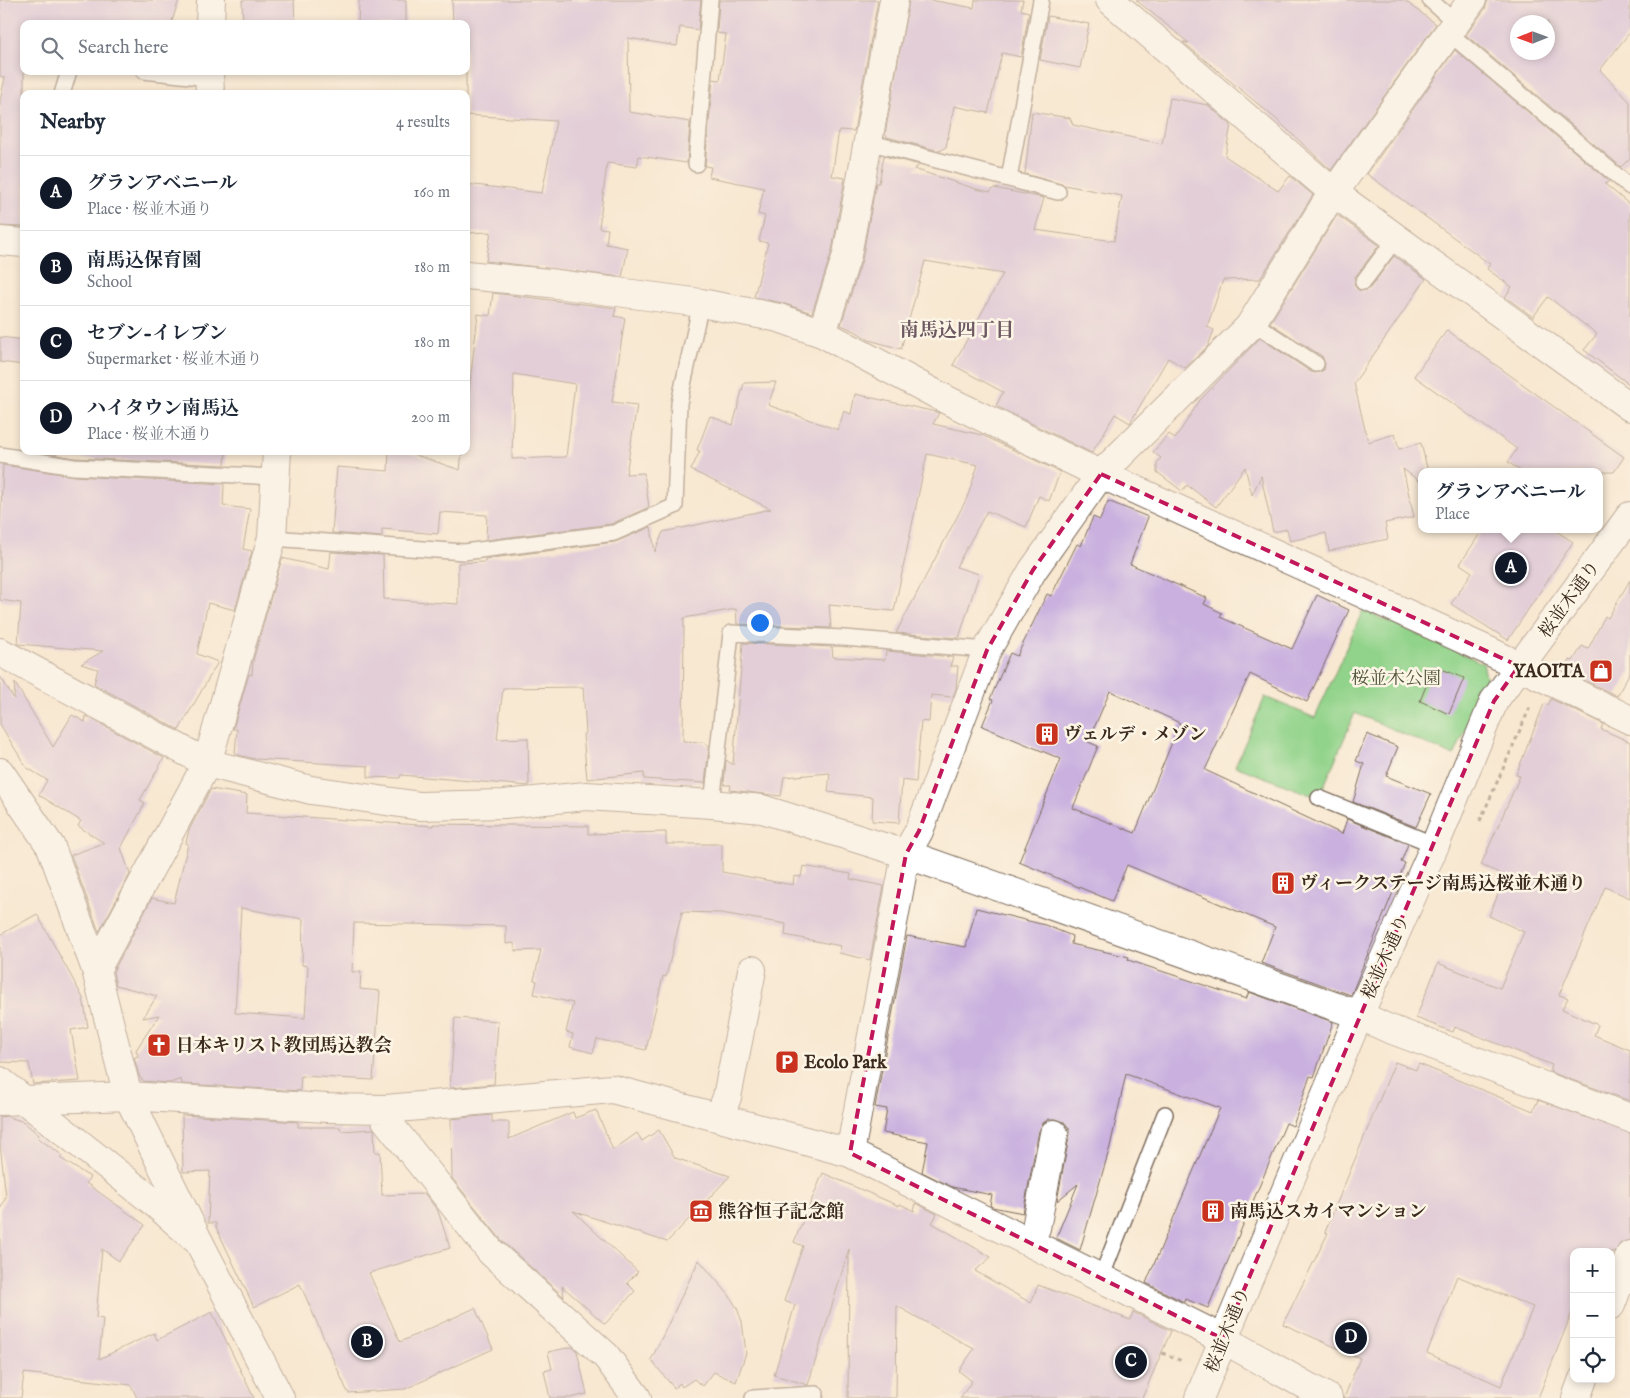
<!DOCTYPE html>
<html lang="en">
<head>
<meta charset="utf-8">
<style>
  :root { --surface:#fff; --page:#f6f6f7; --text:#1f2937; --muted:#747a83; --line:#e0e1e3; --accent:#111827 }
  body { margin:0; font-family:"IM FELL English","Noto Serif JP",serif; background:var(--page); color:var(--text) }
  .controls { position:absolute; right:15px; bottom:15px; display:grid; overflow:hidden; border-radius:10px; box-shadow:0 2px 8px #0003 }
  .controls button { width:45px; height:45px; display:grid; place-items:center; padding:0; border:0; border-bottom:1px solid var(--line); background:var(--surface); color:var(--text); font:25px sans-serif }
  .compass { position:absolute; left:1510px; top:15px; width:45px; height:45px; border-radius:50%; background:var(--surface); box-shadow:0 2px 8px #0003; rotate:269deg }
  .you { position:absolute; left:759px; top:622px; width:18px; height:18px; margin:-12px; border:4px solid #fff; border-radius:50%; background:#1a73e8; box-shadow:0 0 0 8px #1a73e833 }
  .badge { display:grid; place-items:center; width:32px; height:32px; border-radius:50%; background:var(--accent); color:#fff; font-size:16px; font-weight:700 }
  .pin { position:absolute; translate:-50% -50%; border:2px solid #fff; box-shadow:0 1px 5px #0006 }
  .popup { position:absolute; left:1418px; top:468px; width:185px; height:65px; box-sizing:border-box; display:grid; place-content:center; border-radius:10px; background:var(--surface); filter:drop-shadow(0 1px 4px #0005); font-size:16px; white-space:nowrap; color:var(--muted) }
  .popup b { font-size:19px; color:var(--text) }
  .popup::after { content:''; position:absolute; left:50%; top:100%; margin-left:-10px; border:10px solid transparent; border-top-color:var(--surface) }
  .list { margin:0; padding:0; list-style:none }
  h2 { display:flex; justify-content:space-between; align-items:center; height:65px; margin:0; padding:0 20px; font-size:21px }
  h2 small { font-size:16px; font-weight:400; color:var(--muted) }
  .list li { display:grid; grid-template-columns:32px 1fr auto; gap:15px; align-items:center; box-sizing:border-box; height:75px; padding:0 20px; border-top:1px solid var(--line) }
  .list b { display:block; font-size:19px; white-space:nowrap }
  .list p { margin:0; font-size:16px; white-space:nowrap; color:var(--muted) }
  .list em { font-size:16px; font-style:normal; color:var(--muted) }
  .icon { flex:none; width:28px; height:28px; fill:none; stroke:currentColor; stroke-width:2; stroke-linecap:round; stroke-linejoin:round }
  .map { position:relative; flex:none; width:1630px; height:1398px; overflow:hidden }
  .search { position:absolute; background:var(--surface); box-shadow:0 2px 8px #0003; left:20px; top:20px; width:450px; height:55px; display:flex; align-items:center; gap:12px; box-sizing:border-box; padding:0 18px; border-radius:10px; color:var(--muted); font-size:19px }
  .panel { position:absolute; background:var(--surface); box-shadow:0 2px 8px #0003; left:20px; top:90px; width:450px; height:365px; border-radius:10px }
  .map>svg:first-child { display:block }
  .green { fill:#91d38a; stroke:#667e54 }
  .building { fill:#c9b0df; fill-rule:evenodd }
  .lines { fill:none; stroke-linecap:round; stroke-linejoin:round }
  .service-casing { stroke:#7d6c5d; stroke-width:18 }
  .minor-casing { stroke:#7d6c5d; stroke-width:30 }
  .tertiary-casing { stroke:#7d6c5d; stroke-width:30 }
  .path { stroke:#7d6c5d; stroke-width:3; stroke-dasharray:4 4; stroke-linecap:butt }
  .service { stroke:#fff; stroke-width:15 }
  .minor { stroke:#fff; stroke-width:28 }
  .tertiary { stroke:#fff; stroke-width:28 }
  .marked { fill:none; stroke:#c2185b; stroke-width:4; stroke-dasharray:10 6; stroke-linejoin:round }
  .labels { text-anchor:middle; stroke-width:5; stroke-linejoin:round; paint-order:stroke }
  .street-label { font-size:18px; fill:#3b2a1e; stroke:#fcf5e5 }
  .poi-label { font-size:18px; font-weight:bold; fill:#3b2a1e; stroke:#fcf5e5; text-anchor:start }
  .park-label { font-size:18px; fill:#505439; stroke:#fcf5e5 }
  .neighbourhood-label { font-size:19px; font-weight:bold; fill:#6d5962; stroke:#fcf5e5 }
</style>
</head>
<body>
<div class="map">
<svg width="1630" height="1398" viewBox="0 0 1630 1398">
  <rect width="100%" height="100%" fill="#fcf5e5"/>
  <filter id="ink" filterUnits="userSpaceOnUse"><feTurbulence type="fractalNoise" baseFrequency=".02" numOctaves="2"/><feDisplacementMap in="SourceGraphic" scale="10" xChannelSelector="R" yChannelSelector="G"/><feConvolveMatrix kernelMatrix="1 2 1 2 8 2 1 2 1" color-interpolation-filters="sRGB"/></filter>
  <filter id="wash" filterUnits="userSpaceOnUse"><feTurbulence type="fractalNoise" baseFrequency=".0096" numOctaves="4" result="noise"/><feDisplacementMap in="SourceGraphic" scale="20" xChannelSelector="R" yChannelSelector="G"/><feGaussianBlur stdDeviation="1.12" result="paint"/><feColorMatrix in="noise" values="0 0 0 0 0 0 0 0 0 0 0 0 0 0 0 0 0 1.4 0 .05"/><feComposite in="paint" operator="in"/></filter>
  <g filter="url(#wash)">
    <rect width="100%" height="100%" fill="#f8e8d1"/>
    <!-- green -->
    <path class="green" d="M1363,610l120,53 4,18 -33,75 -99,-43 -36,85 -84,-32 30,-69 50,21z"/>
    <g id="blocks">
      <!-- building -->
      <path class="building" d="M0,0h179l-8,24h-147v203l-24,-1v-125l5,-23 -5,-2z
        M242,0h52l1,24h-52z
        M359,0h47v24h-48z
        M452,0h249l-3,30 -18,-3 -3,19 -49,-8 1,74 61,10 -3,41 -48,-7 -2,11 -30,-4 -8,65 9,1 -2,15 22,4 -6,29 -136,-16 5,-29 -25,1v-49l76,9 14,-72 -90,-6v-91h-13z
        M719,0h159l-24,131 -15,-1 -7,46 13,2 -13,73 -20,62 -30,-10 -28,-6 14,-54 -9,-2 6,-25 -7,-2 6,-26 -55,-11 2,-10 -6,-1 8,-87 7,1 6,-46 -9,-1z
        M909,0h21l44,8 1,-8h48l-2,10 8,2 -8,45 -19,-4 -14,60 -34,-7 -8,41 -6,4 -53,-14 -2,-3z
        M1136,0h268l32,24 -105,146 -56,-52 -92,-76 6,1z
        M1488,0h142v32l-30,38 30,32v56l-9,9 -155,-132 19,-26zM1518,22h30v30h-30z
        M1048,16l41,8 -9,44 -40,-8z
        M1455,50l154,131 -4,3 25,21v180l-46,-35 13,-16 -49,-37 -15,20 -28,-20 7,-10 -25,-18 3,-5 -123,-90z
        M1170,98l38,7 23,20 -6,31 53,35 12,-15 23,19 -53,84 -37,1 -16,47 7,3 -6,16 -23,22 -17,-10 -38,65 -15,-9 -23,39 -96,-47 7,-14 -50,-27 50,-91 -78,-13 -24,88 -32,-9 -14,-9 -14,-6 21,-65 14,-77h3l5,-27 36,9 -6,4 62,20 14,3 4,-4 50,10 -9,32 79,11 8,-45 -58,-11 -39,-11 7,-62 38,6 3,7 89,19z
        M1337,215l42,30 -24,32 -1,8 4,5 4,1 8,-3 24,-32 32,23 -72,104 14,59 27,-8 4,15 22,-6 7,29h-6v11l-19,-14 11,48 -29,6 3,16 -59,12 -3,-18 -36,8 -3,-12 -14,3 -12,-56 -9,19 -7,-28 -29,40 -29,-22 -5,6 -25,-19v-9l4,-5 -8,-6 16,-18 6,5 25,-39 60,-62 51,34 5,1 8,-3 1,-6 -3,-8 -52,-33z
        M493,293l123,15 -2,8 11,2 -13,84 25,3 -11,69 18,-1 5,34 -38,17 -125,16 1,-25 -47,-3 -2,22 -56,-5v8l-50,-4 5,-66 51,4 1,-20h15l56,19 2,-19h4v-34l12,-103 12,2zM514,374l61,10 -9,73 -54,2z
        M1447,330l177,127 -10,15h-92l-14,-10 9,-13 -103,-73z
        M0,337l24,3v25l-24,-3z
        M776,382l-8,23 70,25 6,-19 7,3 4,-20 81,18 3,1 -6,11 49,11 78,37 -11,29 -10,-5 -13,31 -39,-16 -31,56 23,7 -20,64 -63,-5 71,-135 11,-33 -51,-11 -33,157 -65,-6 2,23 -94,-4 -1,-15 -52,9 -1,123 20,1 6,5 -4,36 -61,-4v-6l-57,6 -4,-45 3,-1 -3,-46 -80,1 -6,51 31,-1 1,48 -128,-11 -1,3 -32,-1v-11l-113,-7 -20,-5 2,-25h-4l16,-55 3,1 1,-14 29,-103 47,11 2,-17 52,3 1,44 74,5v-41l27,-1v-3l130,-17 36,-15 4,25 8,-20 108,-23 -80,-39 9,-19 -3,-1 13,-34 23,9 11,-42z
        M35,451h191l-1,14 -150,-7z
        M3,465l71,11 150,8 -1,22 27,3 -7,40 9,2 -17,59 -27,-7 -11,51 21,8 -39,68 -85,-46 4,-15 -17,-5 22,-13 -85,-7 3,-41 -21,-3v-71z
        M1108,501l40,16 -18,47 77,34 -3,6 18,9 -2,4 72,32 25,-54 32,15 -42,92 -57,-28 -45,96 137,64 5,-15 61,25 -7,18 4,1 -54,132 -90,-32 14,-36 -148,-62 -15,36 -93,-39 42,-103 -79,-33 11,-26 -3,-1 20,-46 7,3 30,-62 4,2 26,-52 4,2 12,-29 7,3zM1110,691l70,32 -45,110 -62,-25 25,-62 -10,-4z
        M1483,529h70l20,13 -65,98 -57,-36 21,-32 -12,-8z
        M1630,580v92l-13,24 -52,-25 5,-11 3,1 9,-15 6,3 17,-33 3,2z
        M743,643l89,4 1,10 52,3 1,-9 67,6 -3,9h8l-2,23 -3,8 -22,-2 -2,27 -8,-1 -5,61 -14,-2 -3,43 -27,-2 1,-24 -45,-5 2,-19 -46,4 -3,19 -51,-6 1,-5h-7l2,-25 7,5z
        M1434,666l30,12 -15,36 -29,-13z
        M0,676l14,23 1,-16 38,64 19,-32 13,7 1,-6 78,42 -24,42 5,3 -24,45 9,26 -31,58 -28,-77 33,-12 -26,-17 3,-5 -42,-26 8,-15 -21,-13 -26,-43z
        M1551,699l52,25 -2,5 29,13v156l-25,-11 -46,108 9,3 -6,11 36,16 -4,10 36,15v51l-80,-29 2,-7 -97,-38 -2,5 -37,-14 22,-55 62,25 24,-56 -35,-16 17,-40 -25,-11 39,-89 -4,-1 28,-71 4,1z
        M1367,734l31,13 -12,29 45,18 -15,33 -63,-25 11,-38 -8,-3z
        M211,789l36,6 -1,18 187,13v-2l155,2v8l78,-2v12h56v28l71,13 1,-9 7,1 2,-11 48,8 -1,5 34,7 -14,74 -31,-7 2,-7 -56,-11 1,-11 -65,-11 -39,-1 -16,65 -3,-1 -17,74 -49,-11 -4,14 -23,-6 3,-13 -7,-2 7,-29 -39,-9 3,-13 -3,-1 7,-30 -26,1 -1,-8 -8,1v-18l-152,-3 -2,49h9l-1,17 20,2 -7,89 -72,-4 -1,15 -118,-7 -1,-5 -11,4 -26,-2 -4,-3 -6,-20 4,-2 -2,-6 23,-35 -16,3 14,-22 -41,-11 -3,-13 39,-74 22,5 14,-59 -2,-1 3,-13zM241,908l62,11 -1,46 6,1 -3,52 -70,-5z
        M976,908l69,17 27,11 -1,8 58,13 -1,3 118,39 3,-7 84,30 -19,55 -4,-1 -17,50 -7,-3 -78,185 -23,-9 -1,3 -38,-19 74,-175 -94,-34 -16,73 -30,103 -24,-12 22,-54 -21,17 12,-64v-9l-5,-6 -8,-3h-7l-6,4 -4,8 -16,82 -31,-6 -2,-2 2,-10 -40,-8 -30,-15 6,-30 -45,-9 4,-24 -12,-2 32,-171 59,11z
        M37,914l46,84 5,29 -17,3 9,51 -47,3 -4,-21 -29,-1v-127z
        M455,1018l43,3 -4,63 -44,4z
        M1395,1062l21,8 3,-6 114,47 5,-11 92,33v107l-9,3 -6,9h-41v55l-36,91h-194l16,-40 -77,-34 45,-91 -3,-1zM1457,1276l76,31 -32,79 -74,-33z
        M596,1110l17,40 24,-17 5,8 17,-11 16,28 55,18 -63,66 -94,-31 65,61 -11,11 8,8 -30,33 -43,-38 2,11 -62,-56 -50,-63 -1,-59 41,-4v7h17v17l64,-27 2,6z
        M182,1115l116,7v5h42l1,4 33,-2 1,23h5l2,43 43,-1 13,17 12,37 -81,25 31,69 75,-34 18,41 -88,40 -57,4 -48,-109 -46,23 -38,-80v-4h-8l2,-52 -27,1z
        M6,1116l18,6 15,13 -1,3 24,17 -2,3 30,19 -4,6 59,42 -26,36 -17,-12 -6,69 7,1 -4,40 55,-26 3,7 55,-28 42,86h-117l-6,-13 -107,-12 -3,25h-21v-188l6,-13 -6,-53v-27z
        M823,1173l76,33 1,-2 14,7 2,-8 21,11 -5,9 59,34 -16,14 56,32 7,-18 92,35 3,-8 38,19 -29,67h-182l12,-17 -13,-10 15,-22 -77,-43 -1,92h-48l1,-149 -41,136 -34,-10 21,-70 -11,-4 19,-55 -9,-4z
        M699,1260l30,35 8,13 5,14 4,31 -10,29 -22,-10 -11,14 -9,-7 -12,8 -2,-4 -6,5 -23,-28z
        M572,1347l5,4 10,43 -17,4h-20l-6,-27 8,-2 -4,-17z"/>
    </g>
  </g>
  <g filter="url(#ink)">
    <use href="#blocks" fill-opacity="0" stroke="#7d6c5d" stroke-width="1"/>
    <g class="lines">
      <!-- service casing -->
      <g class="service-casing">
        <path id="service" d="M1430,0l26,23
          M1449,33l181,154
          M144,71l65,7
          M62,94l7,-23
          M868,142l190,50
          M696,164l14,-164
          M1009,179l32,-179
          M1363,282l34,-45
          M1252,322l64,42
          M0,455l74,12 201,10
          M272,538l192,14 150,-19 61,-27 4,-103 22,-100
          M1319,798l116,47
          M712,804l19,-171 113,5 143,12
          M1101,1278l64,-164
          M753,1398l63,-4"/>
      </g>
      <!-- minor casing -->
      <g class="minor-casing">
        <path id="minor" d="M1110,0l224,193 296,214
          M210,24l1,-24
          M209,71l1,23
          M0,241l24,2
          M466,275l83,8 152,20 78,15 43,15 125,67 136,66 408,186 139,68
          M822,333l25,-78 47,-255
          M0,652l207,111 104,27 109,16 84,-2 82,-8 126,8 50,5 144,45 453,161 28,13 243,90
          M0,772l51,75 45,123 32,126 71,146
          M96,970l111,-207 65,-225 5,-87
          M0,1101l128,-5 199,12 59,1 226,-20 238,64 373,186 105,59
          M386,1109v11l105,132 115,104 31,42
          M719,1118l8,-21 25,-127
          M850,1153l56,-299 13,-23 68,-181 46,-80 68,-96 148,-147 76,-122 147,-205
          M1029,1242l7,-14 18,-94
          M1611,1305l19,-50
          M1576,1398l7,-19"/>
      </g>
      <!-- tertiary casing -->
      <g class="tertiary-casing">
        <path id="tertiary" d="M0,1081l151,119 48,42 81,156
          M1199,1398l160,-383 76,-170 59,-144 136,-185"/>
      </g>
      <!-- path -->
      <path class="path" d="M1480,821l51,-116
        M1162,1353l20,8"/>
      <!-- service -->
      <use href="#service" class="service"/>
      <!-- minor -->
      <use href="#minor" class="minor"/>
      <!-- tertiary -->
      <use href="#tertiary" class="tertiary"/>
    </g>
  </g>
  <!-- marked area -->
  <path d="M0 0H1630V1398H0ZM1101,474l418,192 -25,35 -271,638 -373,-186 56,-299 13,-23 68,-181 46,-80z" fill="#f8e8d1" fill-opacity=".55" fill-rule="evenodd"/>
  <path class="marked" d="M1101,474l418,192 -25,35 -271,638 -373,-186 56,-299 13,-23 68,-181 46,-80z"/>
  <!-- icons -->
  <defs>
    <g id="shop-square" transform="scale(1.25)"><rect x="-9" y="-9" width="18" height="18" rx="4" fill="#c8321e" stroke="#fcf5e5"/><path d="M-5-2.5h2.3a2.7 3.5 0 0 1 5.4 0H5L5.5 6h-11ZM-1.5-2.5h3a1.5 2.3 0 0 0-3 0Z" fill="#fff"/></g>
    <g id="building-square" transform="scale(1.25)"><rect x="-9" y="-9" width="18" height="18" rx="4" fill="#c8321e" stroke="#fcf5e5"/><path d="M-4-6H4V6H1V3H-1V6H-4ZM-2.5-4.3h1.7v1.8h-1.7ZM.8-4.3h1.7v1.8H.8ZM-2.5-1h1.7V.8h-1.7ZM.8-1h1.7V.8H.8Z" fill="#fff"/></g>
    <g id="church-square" transform="scale(1.25)"><rect x="-9" y="-9" width="18" height="18" rx="4" fill="#c8321e" stroke="#fcf5e5"/><path d="M-1.2-6h2.4v3.5h3.3v2.4h-3.3V6h-2.4V-.1h-3.3v-2.4h3.3Z" fill="#fff"/></g>
    <g id="parking-square" transform="scale(1.25)"><rect x="-9" y="-9" width="18" height="18" rx="4" fill="#c8321e" stroke="#fcf5e5"/><path d="M-3.5-5.5H1a3.5 3.5 0 0 1 0 7H-1V5.5H-3.5ZM-1-3.4V-.6H.8a1.4 1.4 0 0 0 0-2.8Z" fill="#fff"/></g>
    <g id="museum-square" transform="scale(1.25)"><rect x="-9" y="-9" width="18" height="18" rx="4" fill="#c8321e" stroke="#fcf5e5"/><path d="M0-6L6-3V-2H-6V-3ZM-5-1h2V3h-2ZM-1-1h2V3h-2ZM3-1h2V3H3ZM-6 4H6V6H-6Z" fill="#fff"/></g>
  </defs>
  <g fill-rule="evenodd">
    <use href="#shop-square" x="1601" y="671"/>
    <use href="#building-square" x="1047" y="734"/>
    <use href="#building-square" x="1283" y="883"/>
    <use href="#church-square" x="159" y="1045"/>
    <use href="#parking-square" x="787" y="1062"/>
    <use href="#museum-square" x="701" y="1211"/>
    <use href="#building-square" x="1213" y="1211"/>
  </g>
  <g class="labels">
    <!-- street labels -->
    <g class="street-label">
      <text transform="translate(1569 599) rotate(-54)" y="6">桜並木通り</text>
      <text transform="translate(1385 957) rotate(-66)" y="6">桜並木通り</text>
      <text transform="translate(1227 1330) rotate(-68)" y="6">桜並木通り</text>
    </g>
    <!-- poi labels -->
    <g class="poi-label">
      <text x="1584" y="677" text-anchor="end">YAOITA</text>
      <text x="1064" y="740">ヴェルデ・メゾン</text>
      <text x="1300" y="889">ヴィークステージ南馬込桜並木通り</text>
      <text x="176" y="1051">日本キリスト教団馬込教会</text>
      <text x="804" y="1068">Ecolo Park</text>
      <text x="718" y="1217">熊谷恒子記念館</text>
      <text x="1230" y="1217">南馬込スカイマンション</text>
    </g>
    <!-- park labels -->
    <g class="park-label">
      <text x="1396" y="684">桜並木公園</text>
    </g>
    <!-- neighbourhood labels -->
    <g class="neighbourhood-label">
      <text x="957" y="336">南馬込四丁目</text>
    </g>
  </g>
</svg>
<div class="controls">
<button>+</button>
<button>−</button>
<button><svg class="icon" aria-label="locate" viewBox="0 0 24 24"><circle cx="12" cy="12" r="6"/><path d="M12 2v4M12 18v4M2 12h4M18 12h4"/></svg></button>
</div>
<svg class="compass" viewBox="-18 -18 36 36"><path d="M0-13l5 13h-10z" fill="#e53935"/><path d="M0 13l5-13h-10z" fill="#747a83"/></svg>
<div class="you"></div>
<div class="pin badge" style="left:1511px;top:568px">A</div>
<div class="popup"><b>グランアベニール</b>Place</div>
<div class="pin badge" style="left:367px;top:1342px">B</div>
<div class="pin badge" style="left:1131px;top:1362px">C</div>
<div class="pin badge" style="left:1351px;top:1338px">D</div>
<div class="search"><svg class="icon" aria-label="search" viewBox="0 0 24 24"><circle cx="10" cy="10" r="6"/><path d="M15 15l6 6"/></svg>Search here</div>
<section class="panel">
<h2>Nearby<small>4 results</small></h2>
<ul class="list">
<li><span class="badge">A</span><div><b>グランアベニール</b><p>Place · 桜並木通り</p></div><em>160 m</em></li>
<li><span class="badge">B</span><div><b>南馬込保育園</b><p>School</p></div><em>180 m</em></li>
<li><span class="badge">C</span><div><b>セブン-イレブン</b><p>Supermarket · 桜並木通り</p></div><em>180 m</em></li>
<li><span class="badge">D</span><div><b>ハイタウン南馬込</b><p>Place · 桜並木通り</p></div><em>200 m</em></li>
</ul>
</section>
</div>
</body>
</html>
